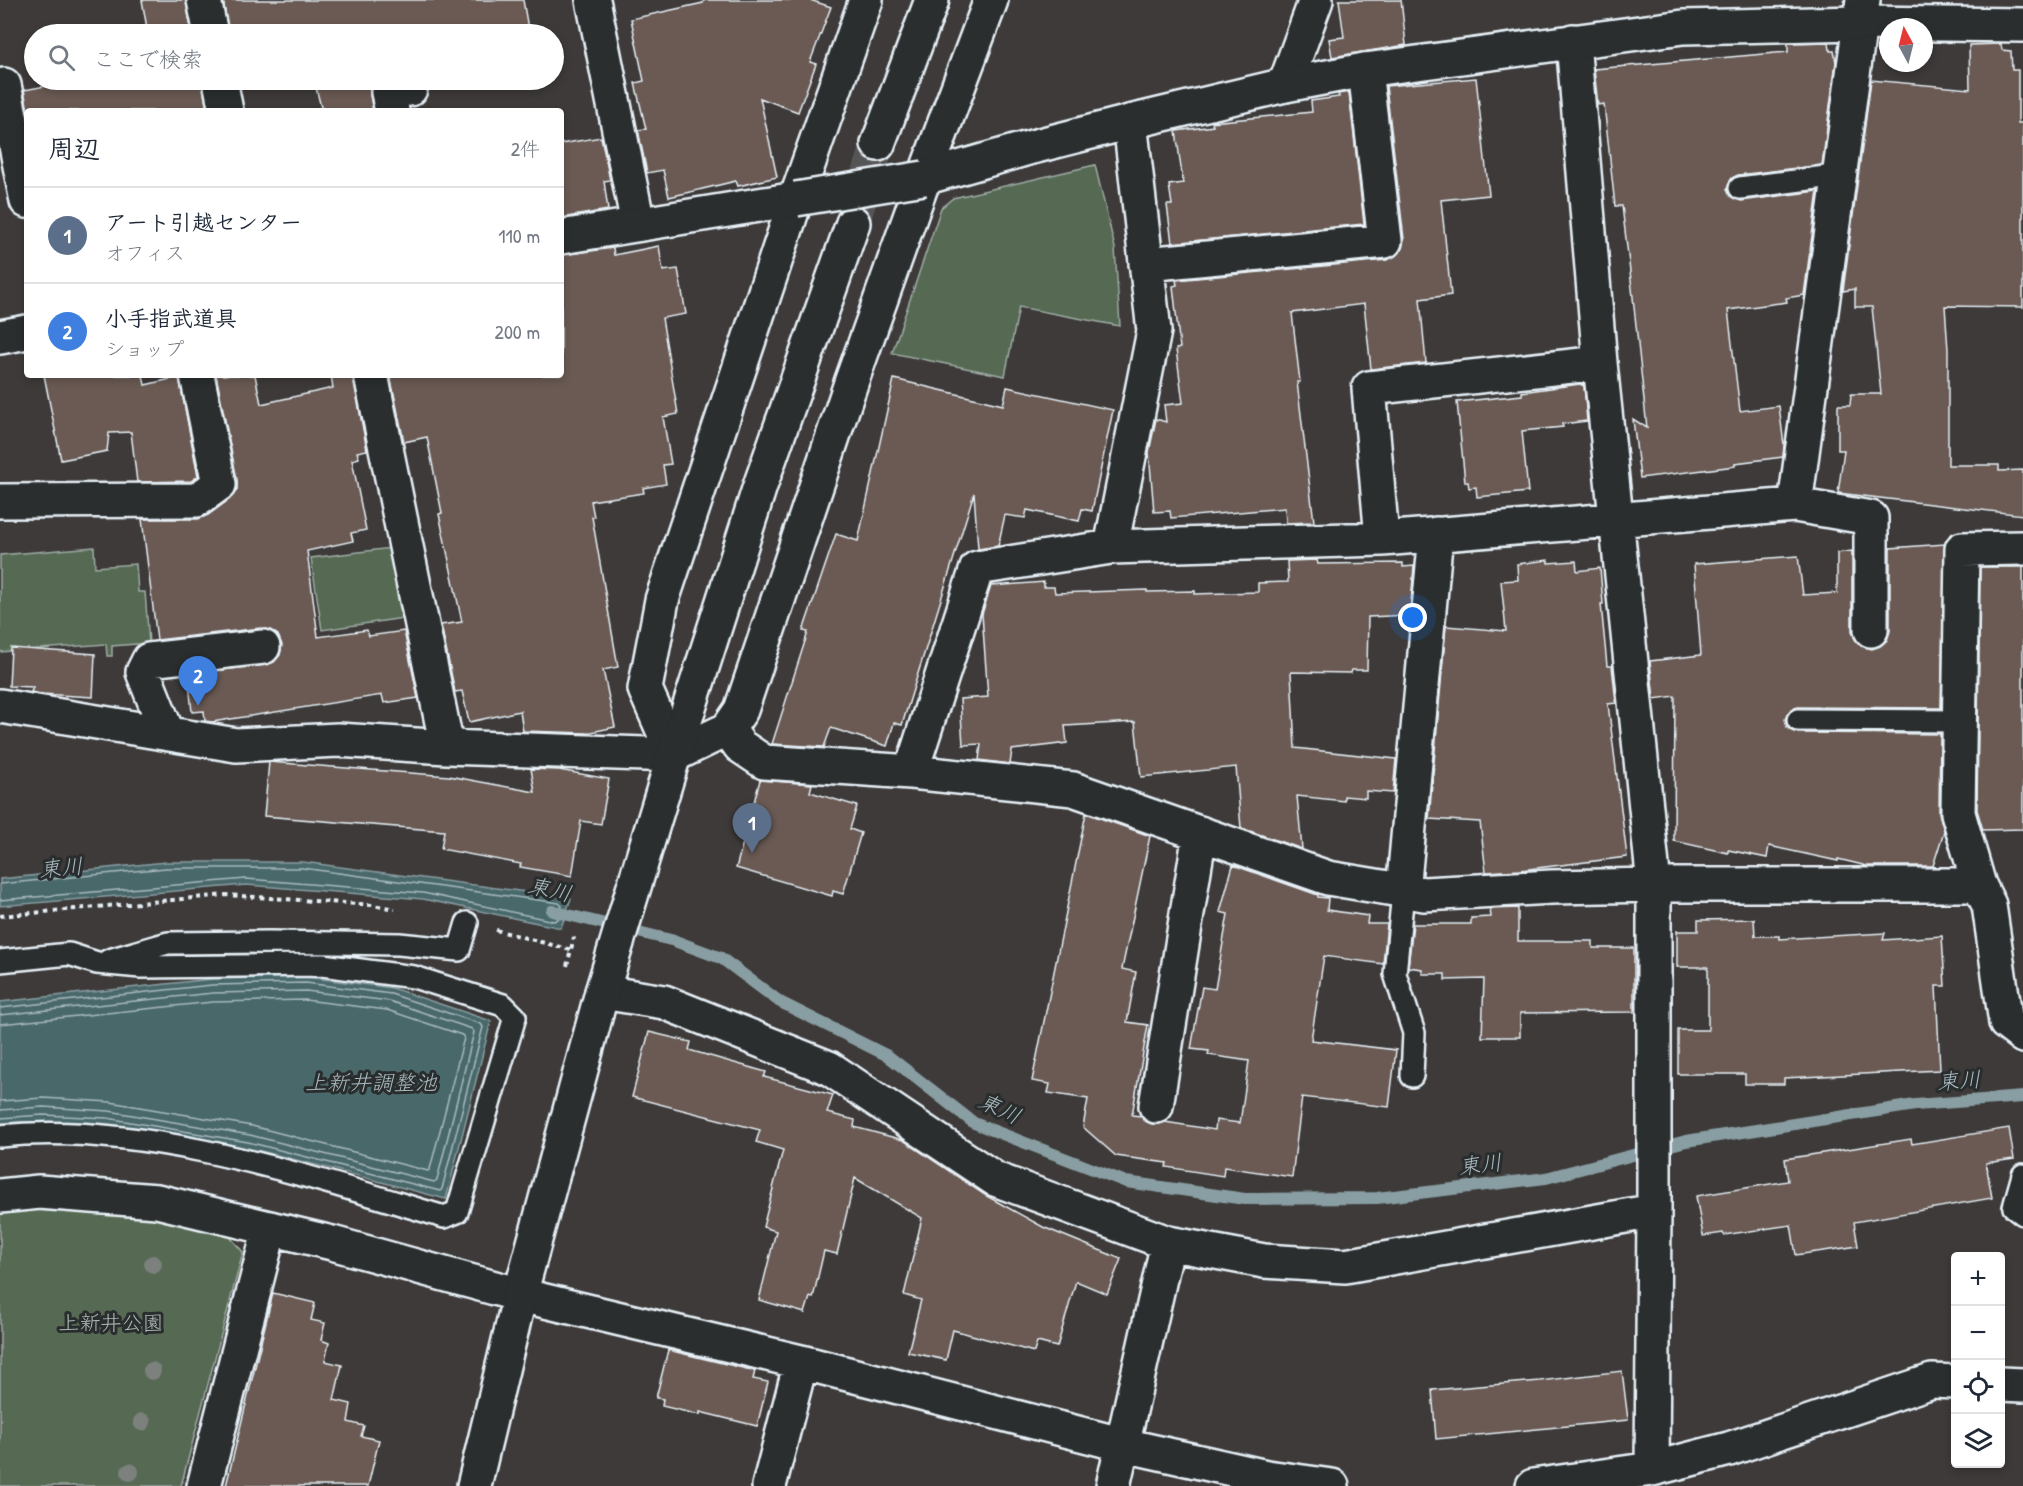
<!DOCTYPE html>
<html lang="ja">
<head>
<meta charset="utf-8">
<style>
  :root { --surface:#fff; --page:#f2f2f3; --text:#1f2937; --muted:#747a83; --line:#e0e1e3; --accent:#d93025 }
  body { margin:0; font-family:"Patrick Hand","Klee One",sans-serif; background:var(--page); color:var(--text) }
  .controls { position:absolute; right:18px; bottom:18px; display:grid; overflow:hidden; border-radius:6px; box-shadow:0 3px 9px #0003 }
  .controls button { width:54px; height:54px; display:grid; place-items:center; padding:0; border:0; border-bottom:2px solid var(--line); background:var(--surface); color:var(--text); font:30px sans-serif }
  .compass { position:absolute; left:1879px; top:18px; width:54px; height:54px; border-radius:50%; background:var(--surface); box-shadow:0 3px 9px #0003; rotate:353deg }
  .you { position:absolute; left:1413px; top:618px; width:21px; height:21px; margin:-15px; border:4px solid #fff; border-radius:50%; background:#1a73e8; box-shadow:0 0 0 9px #1a73e833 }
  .badge { display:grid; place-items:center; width:39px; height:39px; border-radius:50%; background:var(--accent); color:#fff; font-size:20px; font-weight:700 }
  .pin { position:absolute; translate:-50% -50px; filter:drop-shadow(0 2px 3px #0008) }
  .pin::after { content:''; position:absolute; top:32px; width:21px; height:18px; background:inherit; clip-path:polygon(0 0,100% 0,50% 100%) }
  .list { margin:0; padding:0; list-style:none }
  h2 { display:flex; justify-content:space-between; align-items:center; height:78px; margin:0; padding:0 24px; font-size:26px }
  h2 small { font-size:20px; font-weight:400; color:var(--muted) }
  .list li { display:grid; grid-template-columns:39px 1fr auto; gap:18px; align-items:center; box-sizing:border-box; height:96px; padding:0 24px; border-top:2px solid var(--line) }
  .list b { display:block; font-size:22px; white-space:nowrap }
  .list p { margin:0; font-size:20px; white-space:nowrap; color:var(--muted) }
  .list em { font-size:20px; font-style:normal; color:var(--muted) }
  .icon { flex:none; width:33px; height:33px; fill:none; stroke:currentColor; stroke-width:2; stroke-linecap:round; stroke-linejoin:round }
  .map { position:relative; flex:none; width:2023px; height:1486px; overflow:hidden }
  .search { position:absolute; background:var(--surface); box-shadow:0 3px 9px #0003; left:24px; top:24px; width:540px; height:66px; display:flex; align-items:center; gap:15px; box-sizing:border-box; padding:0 21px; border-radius:33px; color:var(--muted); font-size:22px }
  .panel { position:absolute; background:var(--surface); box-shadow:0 3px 9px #0003; left:24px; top:108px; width:540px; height:270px; border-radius:6px }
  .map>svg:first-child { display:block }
  .green { fill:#566953; stroke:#9fada6; stroke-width:1.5 }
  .water { fill:#49676a; stroke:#899ea3; stroke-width:1.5 }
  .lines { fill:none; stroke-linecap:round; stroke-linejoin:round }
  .shore { stroke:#a8babf; stroke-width:1.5 }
  .stream { stroke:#899ea3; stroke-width:12 }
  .building { fill:#6a5a52; stroke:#e8f1f8; stroke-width:1.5 }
  .tertiary-tunnel { stroke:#575556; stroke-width:33; stroke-dasharray:33 16; stroke-linecap:butt }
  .service-casing { stroke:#e8f1f8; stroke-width:26 }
  .minor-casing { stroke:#e8f1f8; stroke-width:38 }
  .tertiary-casing { stroke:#e8f1f8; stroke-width:38 }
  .path { stroke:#e8f1f8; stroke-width:4; stroke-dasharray:4.5 4.5; stroke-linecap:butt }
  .service { stroke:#2a2d2e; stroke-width:21 }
  .minor { stroke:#2a2d2e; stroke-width:33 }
  .tertiary { stroke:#2a2d2e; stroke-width:33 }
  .tertiary-bridge-casing { stroke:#e8f1f8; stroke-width:38; stroke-linecap:butt }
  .tertiary-bridge { stroke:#2a2d2e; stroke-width:33 }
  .tree { fill:#7b817e }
  .labels { text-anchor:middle; stroke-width:6; stroke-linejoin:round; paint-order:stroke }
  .park-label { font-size:21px; fill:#aebbb6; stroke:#2a2d2e }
  .water-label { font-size:22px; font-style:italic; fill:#a8babf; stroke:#2a2d2e }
</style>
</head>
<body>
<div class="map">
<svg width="2023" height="1486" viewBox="0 0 2023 1486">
  <rect width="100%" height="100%" fill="#3d3a39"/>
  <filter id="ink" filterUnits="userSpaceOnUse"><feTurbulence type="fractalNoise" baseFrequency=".0167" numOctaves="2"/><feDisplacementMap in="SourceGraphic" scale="12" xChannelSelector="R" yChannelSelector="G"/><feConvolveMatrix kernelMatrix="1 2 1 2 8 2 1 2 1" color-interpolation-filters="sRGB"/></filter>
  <g filter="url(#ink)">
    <!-- green -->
    <path class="green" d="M1095,165l20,83 5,78 -101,-19 -14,69 -113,-23 49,-145 12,-10z
      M94,547l1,20 41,-3 2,28h7l4,51 -37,3v10h-5l-1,-12 -106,8v-97z
      M399,547l11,70 -88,13 -11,-72z
      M38,1208l82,1 110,28 13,15 -62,234h-181v-277z"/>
    <!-- water -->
    <path class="water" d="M166,862h137l268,36 -10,30 -138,-29 -177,-14 -246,21v-27z
      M306,977l86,11 99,33 -45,178c-144,-37 -296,-86 -446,-76v-121l212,-23z"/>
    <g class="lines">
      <!-- shore -->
      <path class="shore" d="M0,884l166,-16h136l257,35 3,3 -4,13 -4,2 -131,-28 -177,-14 -246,21
        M0,1008l212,-23 94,-2 85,11 90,30 2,3 -41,162 -2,2 -192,-49 -141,-24 -64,-3 -43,3
        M0,1015l213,-22 93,-2 83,10 83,28 2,3 -37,148 -3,2 -184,-47 -141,-24 -66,-4 -43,3
        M0,1024l213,-22 92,-2 82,10 75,25 2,3 -34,131 -2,2 -176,-45 -142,-24 -67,-4 -43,3"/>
      <!-- stream -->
      <path class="stream" d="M552,911l123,30 46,17 59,44 108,54 86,67 152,59 119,17 132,-1 169,-20 140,-37 229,-36 108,-8"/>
    </g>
    <!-- building -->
    <path class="building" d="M142,0h44l6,34h-44z
      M223,0h300l6,34h-300z
      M704,0h106l21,7 -21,55 6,2 -18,48 -38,-14 17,79 -39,9 -2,-5 -67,16 -6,-27 -16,3 -9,-43 8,-1 -11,-46 9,-2 -13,-62 72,-16z
      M1339,0h62l5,45 -74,12 -3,-18 15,-2z
      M1829,42l1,9h4l2,11 -14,103 -84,10 -6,3 -5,11 3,7 11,5 77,-10 -14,104 -18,3 1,4 -59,8 12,101 39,-5 5,39 -1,12 -48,6v3l-95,12 -7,-59 14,9 -15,-140 -10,-82h-7l-11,-102 -6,1 -4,-36 194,-17v-9z
      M2001,44l1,6 9,1 1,19h6v53h5v184l-78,-1 3,44v115h51v6l24,-1v45l-185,-22 6,-43h-6v-45h12l1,-11h30l-9,-87h-17v-18l-12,2 28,-211 99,9 -1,-44z
      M1476,78l13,117 -48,5 10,95 -31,4 6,64 -55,6 -7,-65 -72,9 8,69h-3l17,140 -28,1 -1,-15 -114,10 -1,-7 -16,1 -5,-60 7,-33 10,3 -2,-17 19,-2 -7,-54 4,-1 -7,-62 4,-1 -1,-5 211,-20 8,-4 7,-7 2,-10 -18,-153z
      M78,80h124l5,31h-179l-4,-21z
      M314,80h60l-4,6v9l3,16h-51z
      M1349,92l15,132 -192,19 -5,-38h5l-3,-20 14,-2 -7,-52 37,-5 -1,-4 100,-10 -1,-11 28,-4 -1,-3z
      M601,137l9,43 -6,1 4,29 -47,8v-74z
      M659,246l4,25 15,-2 8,45 -24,4 16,96 -15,3 8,47 -8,1 3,19 -23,4 1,5 -53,8 3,16h-2l26,150 -15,3 12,57 -28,6 -64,-2 -3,-20 -51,11 -7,-31 -7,1 -14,-67 21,-3 -23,-108 3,-1 -15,-76 -23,5 -14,-67h171v-120l52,-7 1,7z
      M44,375h99l2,10 34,-8 19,99 -7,5 -54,1 -6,-50 -22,1 -2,18 -46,9z
      M216,375h39l6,29 72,-16 -2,-13h22l14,75 -10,2 2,6 -7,2 14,70 -15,3 2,8 -46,10 11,86 49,-7 2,6 35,-5 14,67 -34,5 -2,-8 -170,27 -7,-1 -1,-10 -12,1 -4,-38 78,-9 8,-3 6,-7 2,-10 -4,-10 -8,-5 -9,-2 -104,12 -15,-121h56l10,-4 22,-16 7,-9v-10z
      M894,379l109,26 4,-18 106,23 -21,101 -10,-2 -3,12 -52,-11 -2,8 -20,-3 -7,31 -20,3 -4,-56 -72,232 -8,-2 -7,23 -56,-18 -7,19 -52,-3 36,-112 -5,-1 33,-97 22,7z
      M1580,384l4,2 3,35 -25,3 1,3 -41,4 6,61 -51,5 -1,-10 -7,1 -1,-6h-3l-8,-80 65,-7v-3z
      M1945,544l-4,164 -143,-1 -7,2 -6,10 2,8 5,4 6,2 142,1 -1,79 5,18 -11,35h-66l-29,-7v2l-69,-15 -2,12 -39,-8v3l-54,-12 1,-145 -21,3 -4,-38 51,-6 -7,-91 104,-8 5,39 34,-2v-40l15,-2v80l3,8 6,7 11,3 8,-3 7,-6 3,-9v-83z
      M1317,560l1,4 85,-1v4l11,-1 -4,49 -42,2 -1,53h-15l-1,3 -60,-1 4,76 101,11 -3,34 -27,-2v7l-22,-2v5l-47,-5 5,53 -61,-21 -5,-61 -95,10 -6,-55 -70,4 2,17 -55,7 -2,14 -31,-4 2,-16 -18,1 -3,-46 28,-2 -6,-83 9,-28 53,-4v5h10l1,6 92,-3v2l48,-1v3l63,-2v-9l30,-1 -1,-21z
      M1548,560v3l28,-2 1,10 23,-3 3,36h-2l6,62h5l4,37 -8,1 19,153 -107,13 -34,2 -6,-50 -51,-3 17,-193 60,5 -5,-50 17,-1 -1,-16z
      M1980,567h43v262l-40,1 -6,-20z
      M11,648l84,6 -2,43 -52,-3 -10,-2 2,-5 -24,-1z
      M269,762l180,14 86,16 -4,-23 28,1 50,9 -8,45 -20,-3 -9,55 -52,-9 1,-3 -80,-15 3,-18 -180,-15z
      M760,780l52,4 -2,8 47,14 -7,23 11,4 -18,61 -10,-3 -1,5 -96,-28z
      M1086,813l64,23 -28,133 14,3 -9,50 21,3 -16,90 9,1 4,5 7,3 13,-2 50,8 1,-10 24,3 9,-62 -41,-6 1,-4 -18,-2 11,-62 13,2 13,-75 -8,-2 13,-47 85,30v2l10,1 -1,12 41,6 -1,8h20l-4,40 -59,-8 -13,84 85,10 -7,57 -87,-10 -10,80 -68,-10 -1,9 -57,-9 1,-4 -51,-7 -33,-29 5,-28 -40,-6 2,-9 -18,-3z
      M1518,908v33h75v7h41v64l-114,1v24h-38l2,-58 -39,1v-6h-23v-5l-14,-2 5,-43h58v-6l20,-1 -1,-8z
      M1754,919l1,17h24v3l106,-6 -2,7 59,-4 3,50h-9l4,84 -156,8v6h-39v-10h-67v-44h30v-63h-31v-36h21v-11z
      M649,1032l42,10 -2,8 77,22 -2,5 69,18 -6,18 28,7 -1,7 49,13 82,55 58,32 78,32 -14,35 -31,-13 -19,66 -20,-5 -3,10 -81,-22 -7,30 -38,-8 13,-52 -17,-5 18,-77 -67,-40 -18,76 -13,-3 -11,47 -3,-1 -5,16 -46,-13 17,-69 -13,-4 20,-77 -27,-8 4,-12 -128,-33z
      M2009,1128l5,31 -28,4 6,35 -138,24 4,24 -62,9 -5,-30 -67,10 -1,-2 -20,3 -7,-40 92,-15 -3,-22 126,-20 1,5z
      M273,1293l42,10 -4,17 14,3 -4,17 8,3 -4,18 17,4 -8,35 17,4 -3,18 16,4 -3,10 18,4 -11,46h-142z
      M668,1350l87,21 -2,8 15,3 -11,44 -57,-14v3l-38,-9 1,-7 -7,-1z
      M1622,1371l6,49 -192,19 -4,-49 108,-9z"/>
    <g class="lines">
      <!-- tertiary-tunnel -->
      <path class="tertiary-tunnel" d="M853,223l25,-79"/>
      <!-- service casing -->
      <g class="service-casing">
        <path id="service" d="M1740,188l101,-13
          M1798,720l160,1
          M1403,892l-8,82 19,59 -2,43
          M109,960l59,-17 101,-1 130,2 60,6 8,-27
          M0,961l69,-7 28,9 44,4 181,-2 92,12 89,28 12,12 -58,195 -13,5c-138,-41 -300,-96 -444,-81
          M2023,1175l-9,32 9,7"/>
      </g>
      <!-- minor casing -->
      <g class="minor-casing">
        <path id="minor" d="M204,0l7,34
          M593,0l45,224
          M1573,41l27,322 54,522v326
          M220,80l6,31
          M1285,85l31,-85
          M0,86l4,-1 23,116
          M392,111l-4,-19 22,-3
          M1146,264l239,-23 -20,-171
          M371,375l76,372
          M0,501l197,-1 22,-16 -22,-109
          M1795,505l76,13v112
          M1382,539l-13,-151 231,-25
          M1111,547l43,-216 -24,-209
          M0,706l236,39 102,-5 109,7 227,8 54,-26 13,-19 111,-330 72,-202 67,-178
          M728,729l12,17 24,16 147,10 66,-204 134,-21 271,-8 413,-34 68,-505
          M167,732l-24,-60 6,-12 114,-13
          M674,755l-29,-66 17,-89 134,-401 70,-199
          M911,772l162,17 255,89 96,16 128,-7 102,-2h325l10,20 17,118 17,13
          M1979,885l-21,-72 4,-264 61,-1
          M1403,892l33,-358
          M602,992l62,10 165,66 166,111 173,64 -55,243
          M1156,1106l44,-273
          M0,1196l39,-4 118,9 175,42 188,52 281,67 -32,124
          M1168,1243l96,18 81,5 309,-55 -2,258
          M801,1362l323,83 143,32 65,9
          M2000,1384l23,1
          M204,1486l66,-258
          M1533,1486l119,-17 77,-20 203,-68 24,1"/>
      </g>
      <!-- tertiary casing -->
      <g class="tertiary-casing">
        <path id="tertiary" d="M878,144l54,-144
          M924,178l108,-31 98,-25 155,-37 80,-15 318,-43 177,-4 163,2
          M561,237l235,-38
          M0,337l27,-5
          M474,1486l46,-191 82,-303 72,-237 86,-269 93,-263"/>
      </g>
      <!-- path -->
      <path class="path" d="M0,916l226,-21 147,10 22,4
        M496,930l75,20
        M567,966l7,-29"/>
      <!-- service -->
      <use href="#service" class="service"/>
      <!-- minor -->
      <use href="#minor" class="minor"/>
      <!-- tertiary -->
      <use href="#tertiary" class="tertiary"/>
      <!-- tertiary-bridge casing -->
      <g class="tertiary-bridge-casing">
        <path id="tertiary-bridge" d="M796,199l128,-21"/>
      </g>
      <!-- tertiary-bridge -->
      <use href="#tertiary-bridge" class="tertiary-bridge"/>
    </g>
    <!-- trees -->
    <g class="tree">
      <circle cx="153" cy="1264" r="9"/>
      <circle cx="152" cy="1371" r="9"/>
      <circle cx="142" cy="1422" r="9"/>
      <circle cx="130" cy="1472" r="9"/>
    </g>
  </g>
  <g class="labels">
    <!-- park labels -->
    <g class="park-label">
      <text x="111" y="1330">上新井公園</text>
    </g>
    <!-- water labels -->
    <g class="water-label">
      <text transform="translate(61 867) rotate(-5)" y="8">東川</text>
      <text transform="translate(550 889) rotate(13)" y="8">東川</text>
      <text transform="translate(1959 1080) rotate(-4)" y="8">東川</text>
      <text x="371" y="1090">上新井調整池</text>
      <text transform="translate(1000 1108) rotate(25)" y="8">東川</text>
      <text transform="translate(1480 1164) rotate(-7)" y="8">東川</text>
    </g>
  </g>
</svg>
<div class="controls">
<button>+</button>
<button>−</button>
<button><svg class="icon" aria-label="locate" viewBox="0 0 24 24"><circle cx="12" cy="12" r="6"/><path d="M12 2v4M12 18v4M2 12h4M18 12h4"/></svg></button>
<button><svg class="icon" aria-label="layers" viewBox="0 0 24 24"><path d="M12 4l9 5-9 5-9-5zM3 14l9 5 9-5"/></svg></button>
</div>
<svg class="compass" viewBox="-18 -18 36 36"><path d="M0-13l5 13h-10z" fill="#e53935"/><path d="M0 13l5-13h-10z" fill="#747a83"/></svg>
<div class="you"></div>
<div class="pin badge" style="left:752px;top:853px;background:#5c6f8a">1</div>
<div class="pin badge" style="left:198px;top:706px;background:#3f7fe0">2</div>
<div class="search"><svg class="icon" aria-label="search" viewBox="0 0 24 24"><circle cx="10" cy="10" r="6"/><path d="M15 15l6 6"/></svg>ここで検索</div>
<section class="panel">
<h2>周辺<small>2件</small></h2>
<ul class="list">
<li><span class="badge" style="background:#5c6f8a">1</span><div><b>アート引越センター</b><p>オフィス</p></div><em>110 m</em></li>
<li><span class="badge" style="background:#3f7fe0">2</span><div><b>小手指武道具</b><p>ショップ</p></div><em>200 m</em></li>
</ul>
</section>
</div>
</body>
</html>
